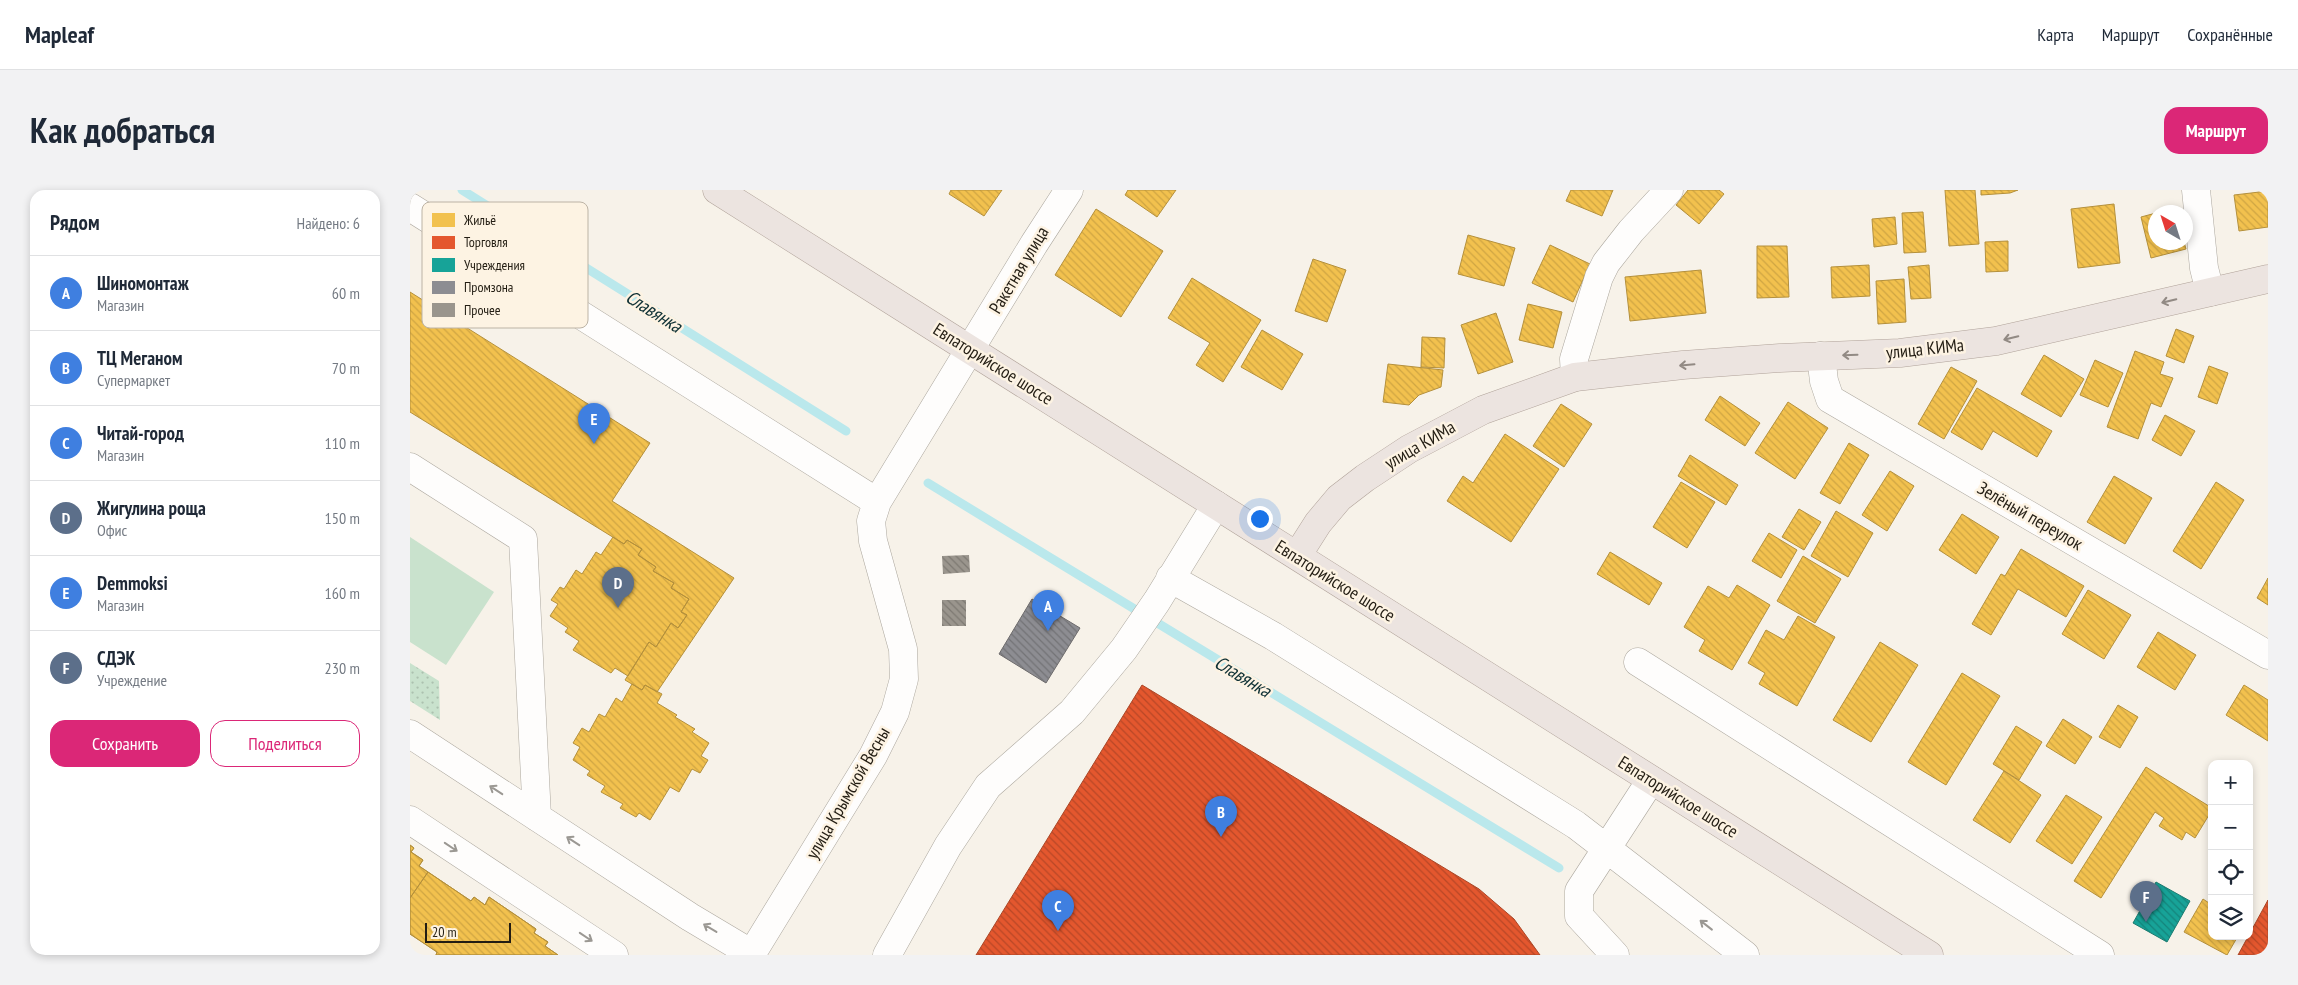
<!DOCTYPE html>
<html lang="ru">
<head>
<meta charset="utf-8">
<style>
  :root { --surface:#fff; --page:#f2f2f3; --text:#1f2937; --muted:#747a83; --line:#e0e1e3; --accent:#db2777 }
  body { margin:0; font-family:"PT Sans Narrow",sans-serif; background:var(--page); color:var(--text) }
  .controls { position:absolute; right:15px; bottom:15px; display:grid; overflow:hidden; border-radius:10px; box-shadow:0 2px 8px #0003 }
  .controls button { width:45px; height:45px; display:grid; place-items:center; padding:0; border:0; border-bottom:1px solid var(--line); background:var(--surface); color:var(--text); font:25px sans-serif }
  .compass { position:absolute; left:1738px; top:15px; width:45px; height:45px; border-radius:50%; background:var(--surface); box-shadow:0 2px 8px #0003; rotate:321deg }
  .scale { position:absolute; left:15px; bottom:12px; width:86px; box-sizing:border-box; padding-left:5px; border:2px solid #231d13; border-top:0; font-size:14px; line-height:18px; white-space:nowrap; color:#231d13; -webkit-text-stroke:4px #fdf3e3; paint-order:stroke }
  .you { position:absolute; left:849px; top:328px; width:18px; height:18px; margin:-12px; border:4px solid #fff; border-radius:50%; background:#1a73e8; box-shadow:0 0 0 8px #1a73e833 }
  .badge { display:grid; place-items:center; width:32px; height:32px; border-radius:50%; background:var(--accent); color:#fff; font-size:16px; font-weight:700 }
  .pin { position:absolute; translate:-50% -41px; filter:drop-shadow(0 1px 2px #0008) }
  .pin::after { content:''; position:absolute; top:26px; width:18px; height:15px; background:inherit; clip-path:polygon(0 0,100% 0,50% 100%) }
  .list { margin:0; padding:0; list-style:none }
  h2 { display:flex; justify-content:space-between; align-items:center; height:65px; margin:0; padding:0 20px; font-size:21px }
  h2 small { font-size:16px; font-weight:400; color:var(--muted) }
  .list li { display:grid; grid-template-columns:32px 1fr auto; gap:15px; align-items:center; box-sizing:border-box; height:75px; padding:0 20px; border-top:1px solid var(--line) }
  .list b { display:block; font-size:19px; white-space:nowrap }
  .list p { margin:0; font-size:16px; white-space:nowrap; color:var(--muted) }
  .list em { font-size:16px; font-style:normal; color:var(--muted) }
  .actions { display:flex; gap:10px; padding:15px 20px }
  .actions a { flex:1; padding:11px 0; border:1px solid var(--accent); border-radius:15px; text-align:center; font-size:18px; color:var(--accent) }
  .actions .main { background:var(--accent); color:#fff }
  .icon { flex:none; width:28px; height:28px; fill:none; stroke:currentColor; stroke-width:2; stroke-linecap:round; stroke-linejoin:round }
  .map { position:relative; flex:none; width:1858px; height:765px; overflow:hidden; border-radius:15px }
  header { display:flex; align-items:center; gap:30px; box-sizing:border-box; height:70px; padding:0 25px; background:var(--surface); border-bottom:1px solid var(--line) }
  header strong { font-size:24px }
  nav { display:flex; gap:28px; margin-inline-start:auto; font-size:18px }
  .intro { display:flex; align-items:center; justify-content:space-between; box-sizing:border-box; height:120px; padding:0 30px }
  h1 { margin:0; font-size:35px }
  .button { padding:12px 22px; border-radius:15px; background:var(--accent); color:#fff; font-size:18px; font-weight:700 }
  main { display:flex; gap:30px; padding:0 30px }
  aside { flex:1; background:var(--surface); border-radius:15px; box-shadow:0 2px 8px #0003 }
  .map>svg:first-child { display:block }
  .green { fill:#c9e2cd }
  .park { fill:url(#park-dots) }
  .homes { fill:url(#homes-back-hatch); stroke:#b4903c }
  .shops { fill:url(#shops-back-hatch); stroke:#aa4626 }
  .public { fill:url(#public-back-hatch); stroke:#1b7b70 }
  .industry { fill:url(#industry-back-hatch); stroke:#6d6b6c }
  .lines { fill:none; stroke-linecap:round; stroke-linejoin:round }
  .stream { stroke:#bae8ec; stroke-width:9 }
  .building { fill:url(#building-back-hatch) }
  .minor-casing { stroke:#aca79e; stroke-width:29 }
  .major-casing { stroke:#b0a299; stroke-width:29 }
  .minor { stroke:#fefdfc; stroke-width:28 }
  .major { stroke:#ece4e0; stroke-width:28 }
  .oneway { stroke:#928a84 }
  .oneway2 { stroke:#9b9893 }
  .labels { text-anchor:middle; stroke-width:5; stroke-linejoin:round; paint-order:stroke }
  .street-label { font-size:18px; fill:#231d13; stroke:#fdf3e3 }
  .water-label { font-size:19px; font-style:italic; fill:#0f3135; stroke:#fdf3e3 }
  .key { fill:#fdf3e3; stroke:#bcb3a5; stroke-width:1 }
  .key-label { font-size:14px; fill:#231d13 }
</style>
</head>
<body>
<header>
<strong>Mapleaf</strong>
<nav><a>Карта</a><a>Маршрут</a><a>Сохранённые</a></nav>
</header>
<div class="intro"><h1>Как добраться</h1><a class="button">Маршрут</a></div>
<main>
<aside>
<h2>Рядом<small>Найдено: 6</small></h2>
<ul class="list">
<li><span class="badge" style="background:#3f7fe0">A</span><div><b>Шиномонтаж</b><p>Магазин</p></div><em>60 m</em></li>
<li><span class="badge" style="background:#3f7fe0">B</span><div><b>ТЦ Меганом</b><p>Супермаркет</p></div><em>70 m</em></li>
<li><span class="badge" style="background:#3f7fe0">C</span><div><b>Читай-город</b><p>Магазин</p></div><em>110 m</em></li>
<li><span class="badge" style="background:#5c6f8a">D</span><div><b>Жигулина роща</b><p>Офис</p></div><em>150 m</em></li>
<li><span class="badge" style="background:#3f7fe0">E</span><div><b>Demmoksi</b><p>Магазин</p></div><em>160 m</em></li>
<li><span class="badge" style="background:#5c6f8a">F</span><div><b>СДЭК</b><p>Учреждение</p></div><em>230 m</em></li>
</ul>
<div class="actions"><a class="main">Сохранить</a><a>Поделиться</a></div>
</aside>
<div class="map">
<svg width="1858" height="765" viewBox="0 0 1858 765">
  <defs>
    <pattern id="park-dots" width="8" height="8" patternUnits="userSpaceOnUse" patternTransform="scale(1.25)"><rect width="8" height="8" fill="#c9e2cd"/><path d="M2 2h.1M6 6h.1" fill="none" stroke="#acc1af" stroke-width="1.8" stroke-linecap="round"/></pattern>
    <pattern id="homes-back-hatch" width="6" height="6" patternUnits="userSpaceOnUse" patternTransform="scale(1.25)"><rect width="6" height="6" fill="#f2c14e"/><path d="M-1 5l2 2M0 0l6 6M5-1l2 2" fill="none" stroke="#cfa543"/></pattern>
    <pattern id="shops-back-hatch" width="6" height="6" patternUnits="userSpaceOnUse" patternTransform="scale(1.25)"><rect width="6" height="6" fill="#e4572e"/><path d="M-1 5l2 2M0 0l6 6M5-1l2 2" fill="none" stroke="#b84726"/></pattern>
    <pattern id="public-back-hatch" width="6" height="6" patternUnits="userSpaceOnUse" patternTransform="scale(1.25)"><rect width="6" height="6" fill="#17a398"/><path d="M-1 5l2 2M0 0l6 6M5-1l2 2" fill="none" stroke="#14847b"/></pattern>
    <pattern id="industry-back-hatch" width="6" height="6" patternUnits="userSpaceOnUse" patternTransform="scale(1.25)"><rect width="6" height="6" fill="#8d8d92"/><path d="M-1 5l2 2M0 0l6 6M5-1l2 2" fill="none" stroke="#737376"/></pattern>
    <pattern id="building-back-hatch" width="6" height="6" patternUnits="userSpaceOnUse" patternTransform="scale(1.25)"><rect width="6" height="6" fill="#9a958d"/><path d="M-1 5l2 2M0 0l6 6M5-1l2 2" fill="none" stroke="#7d7972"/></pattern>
  </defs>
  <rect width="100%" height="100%" fill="#f7f2e9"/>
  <!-- green -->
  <path class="green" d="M0,347l84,55 -48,73 -36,-23z"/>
  <!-- park -->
  <path class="park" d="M0,473l29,18 1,39 -30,-19z"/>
  <!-- homes -->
  <path class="homes" d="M541,0h51l-18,26 -35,-22z
    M718,0h48l-19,27 -32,-22z
    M1161,0h42l-11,26 -36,-15z
    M1278,0h31l5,4 -25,30 -23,-19z
    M1535,0h30l4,54 -30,2z
    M1571,0h37l-8,3 -29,2z
    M1858,1v36l-29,4 -5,-36z
    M1704,14l6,59 -42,5 -7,-59z
    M686,19l67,42 -42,66 -66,-42z
    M1513,22l3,40 -22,1 -2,-40z
    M1746,23v29h28l2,7 -35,9 -10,-41z
    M1485,27l2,27 -23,3 -2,-28z
    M1058,45l47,13 -11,38 -46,-12z
    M1598,51v30l-22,1 -1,-30z
    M1140,55l40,19 -17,38 -41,-19z
    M1347,56h30l2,51 -32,1z
    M903,69l33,11 -19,52 -32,-11z
    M1459,75l1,31 -38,2 -1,-31z
    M1519,75l2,33 -20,1 -3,-32z
    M1291,80l5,43 -76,8 -5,-44z
    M782,88l69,42 -38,62 -27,-17 14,-22 -42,-25z
    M1494,89l2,43 -28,2 -2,-43z
    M0,102l240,151 -38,58 122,77 -77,114 -12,-7 -3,5 -17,-10 24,-38 7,5 15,-24 7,5 9,-13 -6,-3 8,-13 -18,-11 3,-5 -21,-12 3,-4 -18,-12 4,-6 -15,-9 -3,4 -214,-132z
    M1118,114l34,8 -9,36 -34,-8z
    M1086,123l17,49 -35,12 -17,-49z
    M1766,139l18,7 -10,27 -18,-7z
    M852,140l41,24 -21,36 -41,-23z
    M1012,147l23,1 -1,30 -23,-1z
    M1725,161l29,11 -4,12 13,4 -12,29 -10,-4 -13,36 -31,-12z
    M1634,165l40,24 -23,38 -40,-23z
    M1685,170l28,13 -15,34 -28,-12z
    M978,174l55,6 -2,17 -22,8 -10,10 -26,-3z
    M1799,176l19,7 -11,31 -19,-7z
    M1541,177l26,14 -33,58 -26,-15z
    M1567,198l75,43 -15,26 -44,-26 -11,19 -31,-18z
    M1310,206l40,27 -15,23 -40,-26z
    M1378,212l40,26 -33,51 -40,-26z
    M1151,214l31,20 -28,43 -31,-21z
    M1755,225l30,16 -14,25 -29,-16z
    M1095,244l54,35 -48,73 -64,-41 16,-25 10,7z
    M1439,253l20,12 -29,49 -20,-11z
    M1280,265l48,30 -12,20 -48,-29z
    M1480,281l24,15 -27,45 -25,-16z
    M1704,286l38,22 -27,46 -38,-22z
    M1271,292l34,20 -28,46 -34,-21z
    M1806,292l28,18 -43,69 -28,-18z
    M1389,319l22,13 -17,28 -22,-13z
    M1426,321l37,22 -25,44 -37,-21z
    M1552,324l37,23 -23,37 -37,-24z
    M1359,343l28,17 -16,28 -29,-17z
    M203,347l11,7 3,-4 15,9 -4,6 18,12 -3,4 21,12 -3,5 18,11 -8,13 6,3 -9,13 -7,-5 -15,24 -7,-5 -21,34 -13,-8 -4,5 -38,-23 6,-9 -14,-9 3,-4 -18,-12 8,-12 -7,-4 9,-13 4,2 12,-19 6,4 14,-22 5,3z
    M1611,359l63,37 -18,31 -48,-28 -27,46 -19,-11 29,-50 4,2z
    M1200,362l52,31 -13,22 -52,-31z
    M1393,366l38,23 -26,44 -38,-22z
    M1858,388v27l-11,-7z
    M1327,395l33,20 -38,65 -33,-19 6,-11 -21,-13 24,-41 21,12z
    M1678,400l43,25 -27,44 -42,-25z
    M1388,426l37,21 -38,69 -38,-22 6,-11 -17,-10 18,-33 18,10z
    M1748,442l38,23 -21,35 -38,-23z
    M1470,452l38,23 -47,77 -38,-22z
    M1552,483l38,23 -54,89 -38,-23z
    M222,494l10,6 3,-5 17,9 -5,9 20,12 -2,2 20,12 -3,3 17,11 -8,13 7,4 -8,13 -8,-4 -13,23 -9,-5 -20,33 -11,-7 -3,4 -16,-9 3,-4 -22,-12 4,-6 -18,-11 3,-4 -17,-11 7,-13 -7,-4 9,-15 7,4 10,-18 6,3 11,-19 6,4z
    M1834,495l24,15v41l-42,-26z
    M1708,515l20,12 -18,31 -21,-11z
    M1653,529l29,18 -17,27 -29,-18z
    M1606,536l26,16 -23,38 -26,-16z
    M1736,577l66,41v2l-17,28 -9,-6 -4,8 -23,-14 5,-8 -9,-6 -54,86 -27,-17z
    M1594,581l37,24 -31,48 -37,-23z
    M1656,605l36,22 -30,47 -36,-23z
    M0,655l4,3 -3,4 12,8 -4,6 52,35 3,-4 11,8 4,-8 47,32 -2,4 14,9 -3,4 13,9h-122l1,-3 -27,-18z
    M0,655l4,3 -3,4 12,8 -4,6 9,6 -18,26z
    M18,682l43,29 3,-4 11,8 4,-8 47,32 -2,4 14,9 -3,4 13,9h-122l1,-3 -27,-18v-36z
    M1793,709l9,6v31h26l-11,19 -43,-23z"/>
  <!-- shops -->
  <path class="shops" d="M732,495l337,204 35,30 26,36h-564z
    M1858,710v51l-2,4h-28z"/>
  <!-- public -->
  <path class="public" d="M1746,692l34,19 -23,41 -34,-19z"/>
  <!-- industry -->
  <path class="industry" d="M622,409l48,29 -34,55 -47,-29z"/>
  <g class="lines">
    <!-- stream -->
    <path class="stream" d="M52,0l384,241
      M518,293l631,385"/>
  </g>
  <!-- building -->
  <path class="building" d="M559,365l1,17 -27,2 -1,-18z
    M532,410h24v26h-24z"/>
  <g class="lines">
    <!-- minor casing -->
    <g class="minor-casing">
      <path id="minor" d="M1786,0l8,78 6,24
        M0,17l467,295
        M1411,166l3,25 6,18 438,256
        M1165,187l-1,-18 25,-82 7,-14 25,-32 38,-41
        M0,277l113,72 14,278
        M760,388l103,58 303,189 169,130
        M1228,472l462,293
        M0,544l280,183 62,37
        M0,630l204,135
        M341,765l122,-199 22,-44 9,-33 -1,-30 -30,-108 -2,-20 6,-19 157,-258 35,-54
        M477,765l61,-109 40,-60 84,-74 52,-63 33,-48 59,-96
        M1205,765l-36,-39v-25l72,-111"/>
    </g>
    <!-- major casing -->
    <g class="major-casing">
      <path id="major" d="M307,0l1212,765
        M887,366l21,-33 21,-25 26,-20 44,-29 74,-39 92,-33 108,-12 97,-7 120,-5 96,-12 272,-62"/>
    </g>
    <!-- minor -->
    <use href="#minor" class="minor"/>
    <!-- major -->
    <use href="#major" class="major"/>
  </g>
  <!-- one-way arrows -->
  <defs><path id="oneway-shaft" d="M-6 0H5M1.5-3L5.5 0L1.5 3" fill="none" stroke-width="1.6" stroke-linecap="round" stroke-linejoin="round" transform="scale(1.25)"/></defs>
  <g class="oneway">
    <use href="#oneway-shaft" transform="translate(1759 111) rotate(167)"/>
    <use href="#oneway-shaft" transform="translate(1601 148) rotate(167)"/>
    <use href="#oneway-shaft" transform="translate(1440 165) rotate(178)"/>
    <use href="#oneway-shaft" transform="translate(1277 175) rotate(175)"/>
  </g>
  <g class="oneway2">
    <use href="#oneway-shaft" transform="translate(86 600) rotate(-147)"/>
    <use href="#oneway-shaft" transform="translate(163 651) rotate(-147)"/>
    <use href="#oneway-shaft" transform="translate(41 657) rotate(34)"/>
    <use href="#oneway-shaft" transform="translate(1296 735) rotate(-142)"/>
    <use href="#oneway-shaft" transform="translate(300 738) rotate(-149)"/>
    <use href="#oneway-shaft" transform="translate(176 747) rotate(34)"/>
  </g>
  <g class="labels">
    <!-- street labels -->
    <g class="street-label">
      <text transform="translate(609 80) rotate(-59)" y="6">Ракетная улица</text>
      <text transform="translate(1515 159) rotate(-6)" y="6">улица КИМа</text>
      <text transform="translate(583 174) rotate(32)" y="6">Евпаторийское шоссе</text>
      <text transform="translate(1010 255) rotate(-30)" y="6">улица КИМа</text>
      <text transform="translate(1620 326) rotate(30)" y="6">Зелёный переулок</text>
      <text transform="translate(925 391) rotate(32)" y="6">Евпаторийское шоссе</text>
      <text transform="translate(438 603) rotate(-60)" y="6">улица Крымской Весны</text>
      <text transform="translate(1268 607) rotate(32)" y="6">Евпаторийское шоссе</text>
    </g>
    <!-- water labels -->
    <g class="water-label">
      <text transform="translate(244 121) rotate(32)" y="7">Славянка</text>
      <text transform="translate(833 486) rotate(31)" y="7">Славянка</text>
    </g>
  </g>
  <!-- legend -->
  <rect x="12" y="12" width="166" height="126" rx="8" class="key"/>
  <rect x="22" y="23" width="23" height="14" fill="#f2c14e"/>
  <rect x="22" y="46" width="23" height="13" fill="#e4572e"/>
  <rect x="22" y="68" width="23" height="14" fill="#17a398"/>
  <rect x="22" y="91" width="23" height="13" fill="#8d8d92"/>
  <rect x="22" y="113" width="23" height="14" fill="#9a958d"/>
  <g class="key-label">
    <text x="54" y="35">Жильё</text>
    <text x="54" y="57">Торговля</text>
    <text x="54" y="80">Учреждения</text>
    <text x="54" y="102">Промзона</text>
    <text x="54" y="125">Прочее</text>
  </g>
</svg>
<div class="controls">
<button>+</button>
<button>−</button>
<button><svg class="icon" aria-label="locate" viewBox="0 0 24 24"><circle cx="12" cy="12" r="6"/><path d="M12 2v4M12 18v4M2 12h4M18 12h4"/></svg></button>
<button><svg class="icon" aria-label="layers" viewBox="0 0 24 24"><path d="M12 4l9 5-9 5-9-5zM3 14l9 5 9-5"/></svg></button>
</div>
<svg class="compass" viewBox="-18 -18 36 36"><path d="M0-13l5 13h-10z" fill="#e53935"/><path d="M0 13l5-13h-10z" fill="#747a83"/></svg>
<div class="scale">20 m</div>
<div class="you"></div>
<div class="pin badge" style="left:638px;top:441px;background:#3f7fe0">A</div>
<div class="pin badge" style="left:811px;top:647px;background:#3f7fe0">B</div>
<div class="pin badge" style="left:648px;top:741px;background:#3f7fe0">C</div>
<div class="pin badge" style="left:208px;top:418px;background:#5c6f8a">D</div>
<div class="pin badge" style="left:184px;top:254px;background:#3f7fe0">E</div>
<div class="pin badge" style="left:1736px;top:732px;background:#5c6f8a">F</div>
</div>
</main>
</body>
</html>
